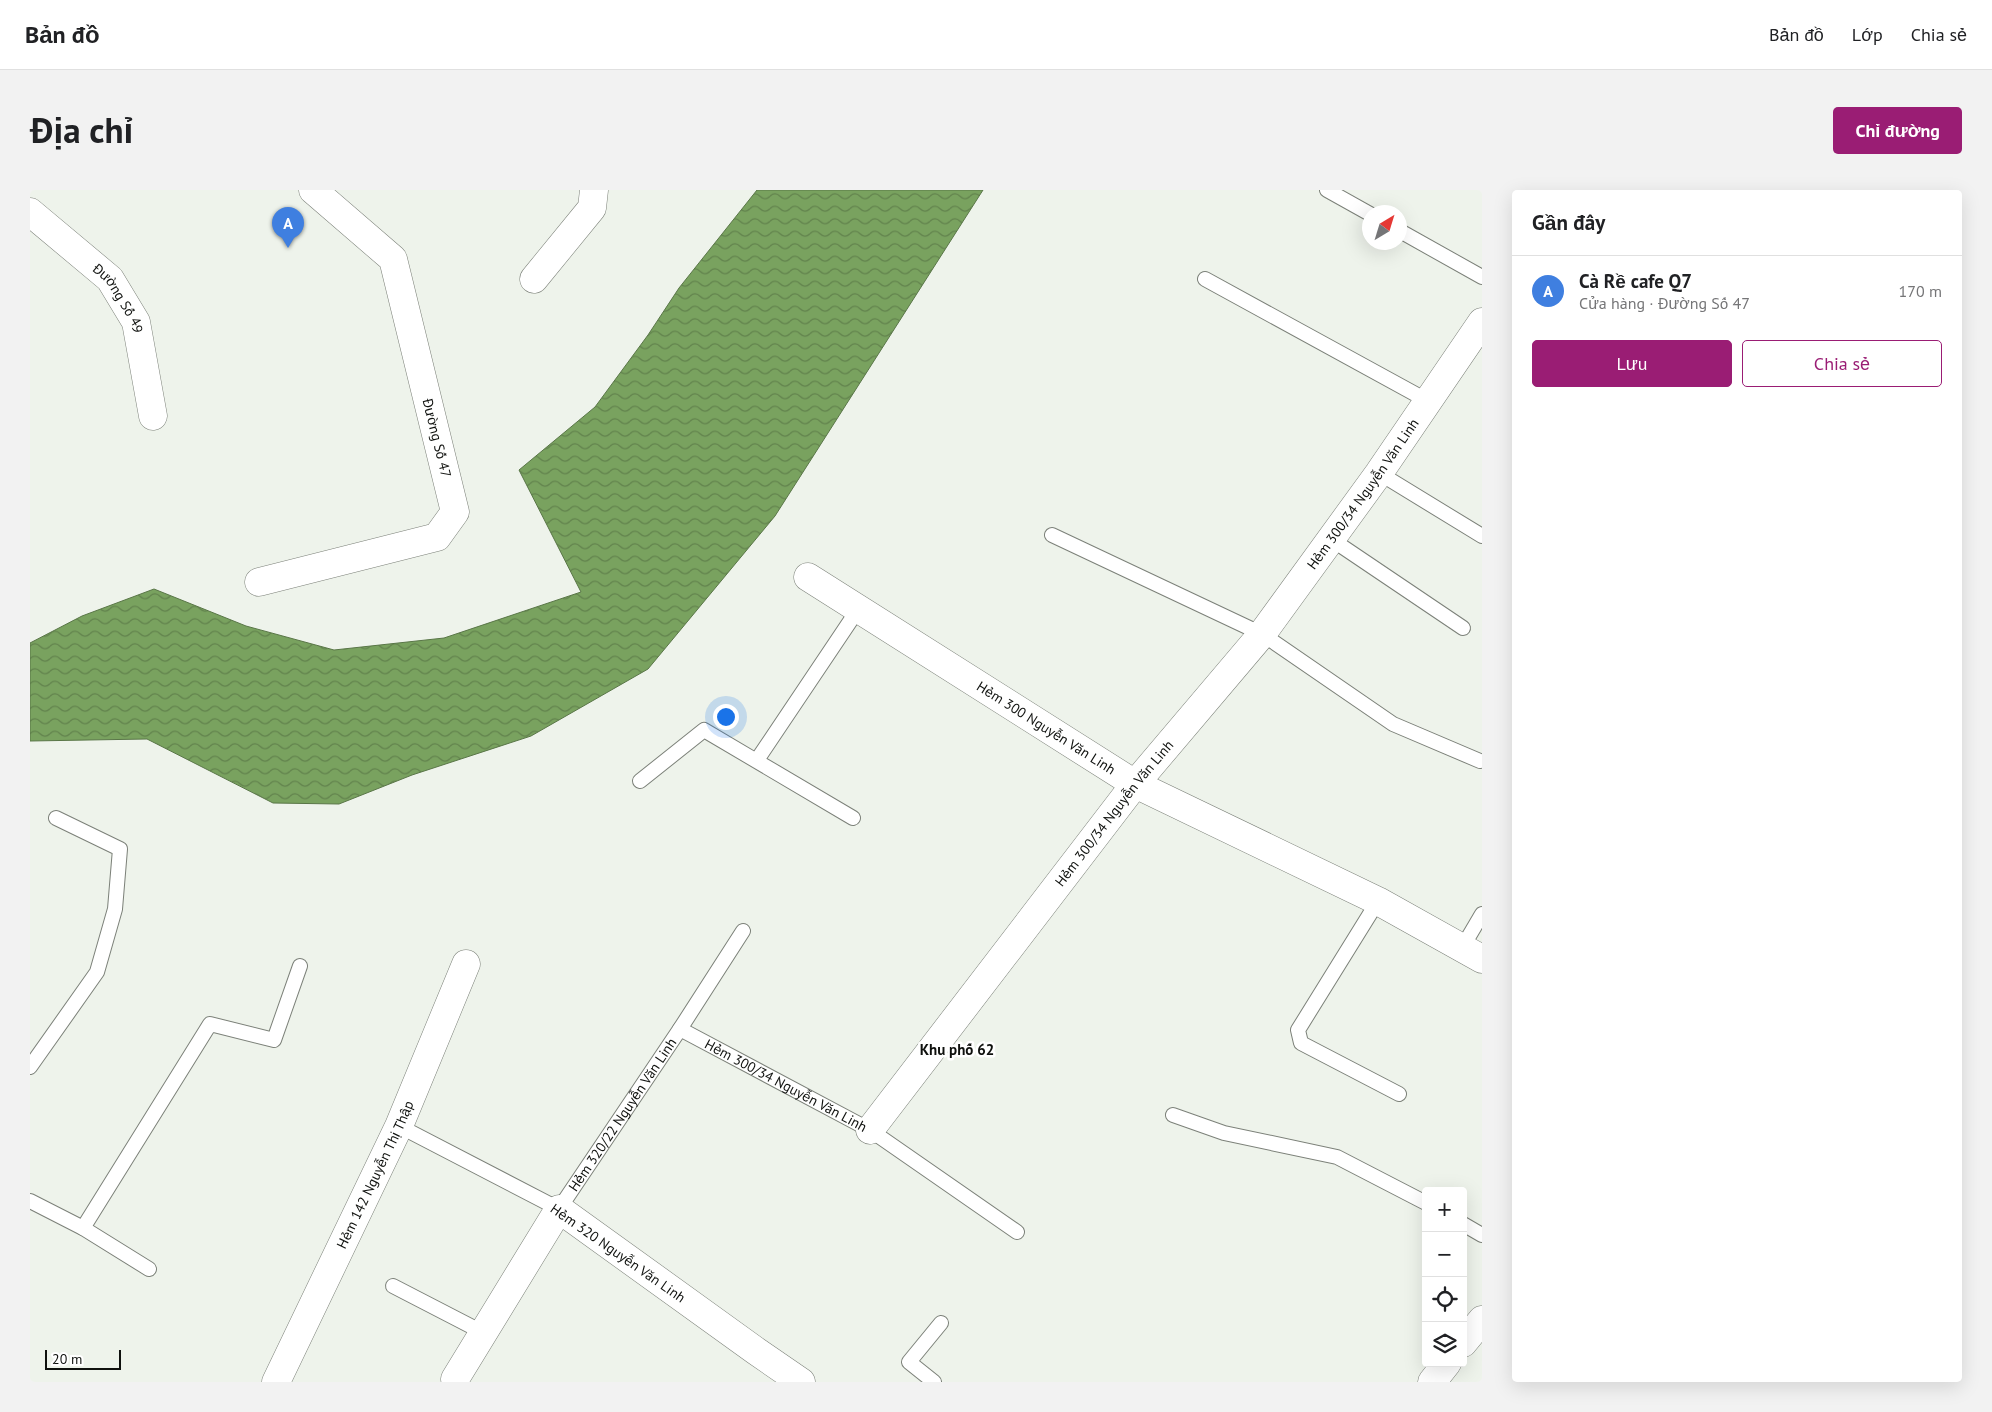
<!DOCTYPE html>
<html lang="vi">
<head>
<meta charset="utf-8">
<style>
  :root { --surface:#fff; --page:#f2f2f2; --text:#202124; --muted:#757577; --line:#e0e0e0; --accent:#9a1d74 }
  body { margin:0; font-family:"PT Sans",sans-serif; background:var(--page); color:var(--text) }
  .controls { position:absolute; right:15px; bottom:15px; display:grid; overflow:hidden; border-radius:5px; box-shadow:0 5px 20px #0002 }
  .controls button { width:45px; height:45px; display:grid; place-items:center; padding:0; border:0; border-bottom:1px solid var(--line); background:var(--surface); color:var(--text); font:25px sans-serif }
  .compass { position:absolute; left:1332px; top:15px; width:45px; height:45px; border-radius:50%; background:var(--surface); box-shadow:0 5px 20px #0002; rotate:38deg }
  .scale { position:absolute; left:15px; bottom:12px; width:76px; box-sizing:border-box; padding-left:5px; border:2px solid #0f110e; border-top:0; font-size:14px; line-height:18px; white-space:nowrap; color:#0f110e; -webkit-text-stroke:4px #fff; paint-order:stroke }
  .you { position:absolute; left:695px; top:526px; width:18px; height:18px; margin:-12px; border:4px solid #fff; border-radius:50%; background:#1a73e8; box-shadow:0 0 0 8px #1a73e833 }
  .badge { display:grid; place-items:center; width:32px; height:32px; border-radius:50%; background:var(--accent); color:#fff; font-size:16px; font-weight:700 }
  .pin { position:absolute; translate:-50% -41px; filter:drop-shadow(0 1px 2px #0008) }
  .pin::after { content:''; position:absolute; top:26px; width:18px; height:15px; background:inherit; clip-path:polygon(0 0,100% 0,50% 100%) }
  .list { margin:0; padding:0; list-style:none }
  h2 { display:flex; justify-content:space-between; align-items:center; height:65px; margin:0; padding:0 20px; font-size:21px }
  h2 small { font-size:16px; font-weight:400; color:var(--muted) }
  .list li { display:grid; grid-template-columns:32px 1fr auto; gap:15px; align-items:center; box-sizing:border-box; height:70px; padding:0 20px; border-top:1px solid var(--line) }
  .list b { display:block; font-size:19px; white-space:nowrap }
  .list p { margin:0; font-size:16px; white-space:nowrap; color:var(--muted) }
  .list em { font-size:16px; font-style:normal; color:var(--muted) }
  .actions { display:flex; gap:10px; padding:15px 20px }
  .actions a { flex:1; padding:11px 0; border:1px solid var(--accent); border-radius:5px; text-align:center; font-size:18px; color:var(--accent) }
  .actions .main { background:var(--accent); color:#fff }
  .icon { flex:none; width:28px; height:28px; fill:none; stroke:currentColor; stroke-width:2; stroke-linecap:round; stroke-linejoin:round }
  .map { position:relative; flex:none; width:1452px; height:1192px; overflow:hidden; border-radius:5px }
  header { display:flex; align-items:center; gap:30px; box-sizing:border-box; height:70px; padding:0 25px; background:var(--surface); border-bottom:1px solid var(--line) }
  header strong { font-size:24px }
  nav { display:flex; gap:28px; margin-inline-start:auto; font-size:18px }
  .intro { display:flex; align-items:center; justify-content:space-between; box-sizing:border-box; height:120px; padding:0 30px }
  h1 { margin:0; font-size:35px }
  .button { padding:12px 22px; border-radius:5px; background:var(--accent); color:#fff; font-size:18px; font-weight:700 }
  main { display:flex; gap:30px; padding:0 30px }
  aside { flex:1; background:var(--surface); border-radius:5px; box-shadow:0 5px 20px #0002 }
  .map>svg:first-child { display:block }
  .water { fill:url(#water-waves); stroke:#597647 }
  .lines { fill:none; stroke-linecap:round; stroke-linejoin:round }
  .service-casing { stroke:#7c8179; stroke-width:16 }
  .minor-casing { stroke:#7c8179; stroke-width:29 }
  .primary-casing { stroke:#7c8179; stroke-width:29 }
  .service { stroke:#fff; stroke-width:14 }
  .minor { stroke:#fff; stroke-width:28 }
  .primary { stroke:#fff; stroke-width:28 }
  .labels { text-anchor:middle; stroke-width:5; stroke-linejoin:round; paint-order:stroke }
  .street-label { font-size:14px; fill:#0f110e; stroke:#fff }
  .neighbourhood-label { font-size:15px; font-weight:bold; fill:#0f110e; stroke:#fff }
</style>
</head>
<body>
<header>
<strong>Bản đồ</strong>
<nav><a>Bản đồ</a><a>Lớp</a><a>Chia sẻ</a></nav>
</header>
<div class="intro"><h1>Địa chỉ</h1><a class="button">Chỉ đường</a></div>
<main>
<div class="map">
<svg width="1452" height="1192" viewBox="0 0 1452 1192">
  <defs>
    <pattern id="water-waves" width="16" height="10" patternUnits="userSpaceOnUse" patternTransform="scale(1.25)"><rect width="16" height="10" fill="#79a25f"/><path d="M0 5q4-4 8 0t8 0" fill="none" stroke="#62834d"/></pattern>
  </defs>
  <rect width="100%" height="100%" fill="#eef3eb"/>
  <!-- water -->
  <path class="water" d="M727,0h226l-208,326 -127,153 -117,67 -119,39 -73,29 -66,-1 -126,-64 -117,2v-98l52,-27 72,-27 92,37 88,24 110,-12 137,-46 -62,-122 76,-63 53,-72 31,-47z"/>
  <g class="lines">
    <!-- service casing -->
    <g class="service-casing">
      <g id="service">
        <path d="M1297,0l43,24"/>
        <path d="M1370,41l82,46"/>
        <path d="M1175,89l223,122"/>
        <path d="M1349,283l103,63"/>
        <path d="M1022,345l210,99 131,90 87,37"/>
        <path d="M1301,349l132,89"/>
        <path d="M727,570l102,-152"/>
        <path d="M610,591l64,-51 149,88"/>
        <path d="M1348,711l-80,129 3,13 98,51"/>
        <path d="M1432,758l20,-34"/>
        <path id="s1" d="M650,839l190,101 147,102"/>
        <path d="M0,877l67,-95 18,-63 5,-60 -64,-31"/>
        <path d="M1143,925l51,18 113,24 89,46"/>
        <path id="s2" d="M369,936l160,83 121,-180 63,-98"/>
        <path d="M0,1011l53,27 66,41"/>
        <path d="M1433,1034l19,11"/>
        <path d="M53,1038l127,-204 64,16 26,-74"/>
        <path d="M363,1096l91,47"/>
        <path d="M904,1192l-25,-20 32,-39"/>
      </g>
    </g>
    <!-- minor casing -->
    <g class="minor-casing">
      <g id="minor">
        <path id="s3" d="M0,22l80,67 26,43 17,94"/>
        <path d="M504,89l58,-71 2,-18"/>
        <path id="s4" d="M778,387l327,207 243,117 104,58"/>
        <path d="M229,392l178,-45 18,-25 -62,-253 -80,-69"/>
        <path id="s5" d="M840,940l265,-346 127,-150 117,-161 103,-151"/>
        <path d="M425,1189l104,-170 197,142 45,31"/>
        <path id="s6" d="M246,1192l123,-256 67,-162"/>
      </g>
    </g>
    <!-- primary casing -->
    <g class="primary-casing">
      <path id="primary" d="M1433,1153l19,-23
        M1402,1192l15,-19"/>
    </g>
    <!-- service -->
    <use href="#service" class="service"/>
    <!-- minor -->
    <use href="#minor" class="minor"/>
    <!-- primary -->
    <use href="#primary" class="primary"/>
  </g>
  <g class="labels">
    <!-- street labels -->
    <g class="street-label">
      <text dy="5" stroke="none"><textPath href="#s3" startOffset="125">Đường Số 49</textPath></text>
      <text transform="translate(407 248) rotate(76)" y="5">Đường Số 47</text>
      <text dy="5" stroke="none"><textPath href="#s5" startOffset="805">Hẻm 300/34 Nguyễn Văn Linh</textPath></text>
      <text dy="5" stroke="none"><textPath href="#s4" startOffset="282">Hẻm 300 Nguyễn Văn Linh</textPath></text>
      <text dy="5" stroke="none"><textPath href="#s5" startOffset="400">Hẻm 300/34 Nguyễn Văn Linh</textPath></text>
      <text dy="5" stroke="none"><textPath href="#s1" startOffset="120">Hẻm 300/34 Nguyễn Văn Linh</textPath></text>
      <text dy="5" stroke="none"><textPath href="#s2" startOffset="294">Hẻm 320/22 Nguyễn Văn Linh</textPath></text>
      <text dy="5" stroke="none"><textPath href="#s6" startOffset="230">Hẻm 142 Nguyễn Thị Thập</textPath></text>
      <text transform="translate(588 1063) rotate(35)" y="5">Hẻm 320 Nguyễn Văn Linh</text>
    </g>
    <!-- neighbourhood labels -->
    <g class="neighbourhood-label">
      <text x="927" y="865">Khu phố 62</text>
    </g>
  </g>
</svg>
<div class="controls">
<button>+</button>
<button>−</button>
<button><svg class="icon" aria-label="locate" viewBox="0 0 24 24"><circle cx="12" cy="12" r="6"/><path d="M12 2v4M12 18v4M2 12h4M18 12h4"/></svg></button>
<button><svg class="icon" aria-label="layers" viewBox="0 0 24 24"><path d="M12 4l9 5-9 5-9-5zM3 14l9 5 9-5"/></svg></button>
</div>
<svg class="compass" viewBox="-18 -18 36 36"><path d="M0-13l5 13h-10z" fill="#e53935"/><path d="M0 13l5-13h-10z" fill="#757577"/></svg>
<div class="scale">20 m</div>
<div class="you"></div>
<div class="pin badge" style="left:258px;top:58px;background:#3f7fe0">A</div>
</div>
<aside>
<h2>Gần đây<small></small></h2>
<ul class="list">
<li><span class="badge" style="background:#3f7fe0">A</span><div><b>Cà Rề cafe Q7</b><p>Cửa hàng · Đường Số 47</p></div><em>170 m</em></li>
</ul>
<div class="actions"><a class="main">Lưu</a><a>Chia sẻ</a></div>
</aside>
</main>
</body>
</html>
